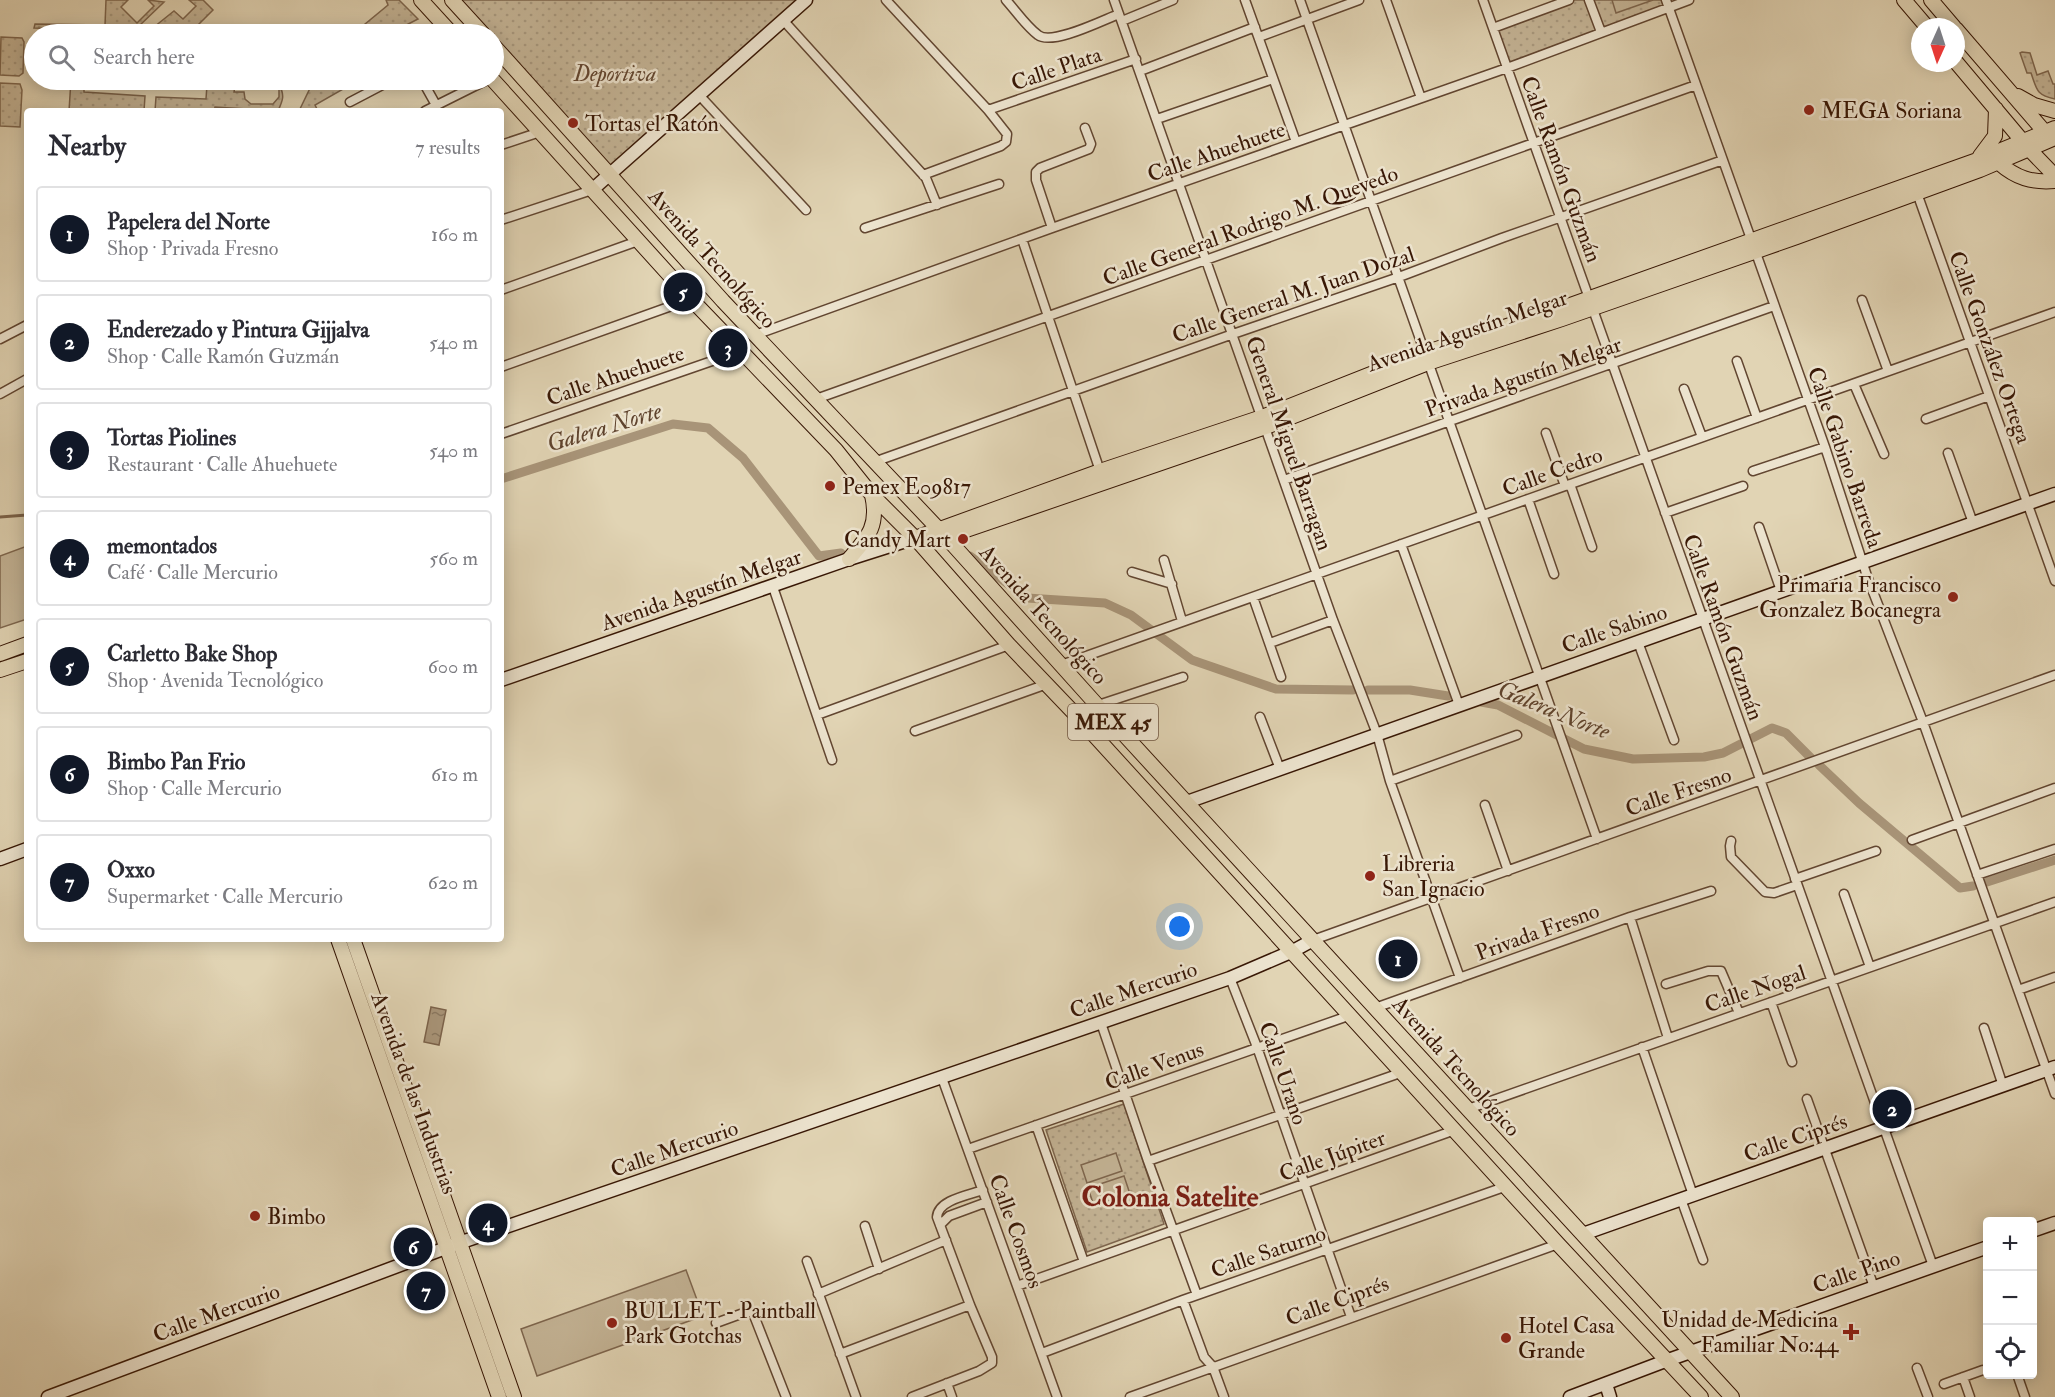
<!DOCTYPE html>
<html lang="en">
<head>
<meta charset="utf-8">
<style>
  :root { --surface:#fff; --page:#f7f7f7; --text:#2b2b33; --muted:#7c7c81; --line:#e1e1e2; --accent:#111827 }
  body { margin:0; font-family:"IM FELL Double Pica",serif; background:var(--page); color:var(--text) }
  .controls { position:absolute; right:18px; bottom:18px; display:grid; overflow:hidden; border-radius:6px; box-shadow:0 3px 15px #0003 }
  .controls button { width:54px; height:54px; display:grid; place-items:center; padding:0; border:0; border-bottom:2px solid var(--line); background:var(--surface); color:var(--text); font:30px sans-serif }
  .compass { position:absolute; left:1911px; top:18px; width:54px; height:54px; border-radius:50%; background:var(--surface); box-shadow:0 3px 15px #0003; rotate:183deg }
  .you { position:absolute; left:1180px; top:927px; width:21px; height:21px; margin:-15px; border:4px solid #fff; border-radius:50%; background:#1a73e8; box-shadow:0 0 0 9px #1a73e833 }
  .badge { display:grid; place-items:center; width:39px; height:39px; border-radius:50%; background:var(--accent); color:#fff; font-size:20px; font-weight:700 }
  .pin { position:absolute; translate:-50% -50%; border:3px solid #fff; box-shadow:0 2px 6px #0006 }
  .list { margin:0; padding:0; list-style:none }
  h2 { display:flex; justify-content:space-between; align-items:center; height:78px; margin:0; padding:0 24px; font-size:26px }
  h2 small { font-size:20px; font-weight:400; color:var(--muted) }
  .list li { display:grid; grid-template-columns:39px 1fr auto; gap:18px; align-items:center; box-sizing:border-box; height:96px; margin:0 12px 12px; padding:0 12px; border:2px solid var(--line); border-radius:6px }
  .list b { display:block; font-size:22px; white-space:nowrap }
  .list p { margin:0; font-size:20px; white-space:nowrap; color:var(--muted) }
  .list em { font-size:20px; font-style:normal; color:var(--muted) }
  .icon { flex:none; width:33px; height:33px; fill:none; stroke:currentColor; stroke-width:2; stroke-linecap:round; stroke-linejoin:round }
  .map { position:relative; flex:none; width:2055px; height:1397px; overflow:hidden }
  .search { position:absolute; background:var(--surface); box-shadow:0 3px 15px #0003; left:24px; top:24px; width:480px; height:66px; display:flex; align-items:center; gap:15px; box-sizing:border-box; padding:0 21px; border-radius:33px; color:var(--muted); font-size:22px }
  .panel { position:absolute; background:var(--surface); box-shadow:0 3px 15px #0003; left:24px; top:108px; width:480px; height:834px; border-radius:6px }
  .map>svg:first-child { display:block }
  .park { fill:url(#park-dots); stroke:#7e664e; stroke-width:1.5 }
  .pitch { fill:#c4b496; stroke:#7e664e; stroke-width:1.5 }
  .water { fill:url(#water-ripples); stroke:#7b624a; stroke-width:1.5 }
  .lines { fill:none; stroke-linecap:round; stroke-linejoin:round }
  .stream { stroke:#7b624a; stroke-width:3 }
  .canal { stroke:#a89478; stroke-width:9 }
  .street-casing { stroke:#624631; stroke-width:11 }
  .secondary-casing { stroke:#381705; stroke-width:15 }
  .primary-casing { stroke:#381705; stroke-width:16 }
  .street { stroke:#ece3ce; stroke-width:8 }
  .secondary { stroke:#ece3ce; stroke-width:12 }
  .primary { stroke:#e1d4b4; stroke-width:14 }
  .poi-dot { fill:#8f2418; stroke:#ece3ce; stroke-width:2 }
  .labels { text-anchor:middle; stroke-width:5; stroke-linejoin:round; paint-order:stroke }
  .shield { fill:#ece3ce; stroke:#6e5441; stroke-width:1.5 }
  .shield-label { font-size:21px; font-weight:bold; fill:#381705 }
  .street-label { font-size:22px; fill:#381705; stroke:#ece3ce }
  .park-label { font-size:22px; font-style:italic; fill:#624630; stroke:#ece3ce }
  .poi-label { font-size:22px; fill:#381705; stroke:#ece3ce; text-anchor:start }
  .water-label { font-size:24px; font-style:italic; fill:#5f432d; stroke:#ece3ce }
  .district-label { font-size:28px; font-weight:bold; fill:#7a1f14; stroke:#ece3ce }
</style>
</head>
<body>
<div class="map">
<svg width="2055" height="1397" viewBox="0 0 2055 1397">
  <defs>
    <pattern id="park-dots" width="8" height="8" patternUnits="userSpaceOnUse" patternTransform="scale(1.5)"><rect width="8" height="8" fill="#c4b496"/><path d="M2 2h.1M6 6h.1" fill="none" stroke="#a99a80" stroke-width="1.8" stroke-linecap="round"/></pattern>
    <pattern id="water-ripples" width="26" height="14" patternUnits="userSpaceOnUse" patternTransform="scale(1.5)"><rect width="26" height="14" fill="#a89478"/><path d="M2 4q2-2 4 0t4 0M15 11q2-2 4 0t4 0" fill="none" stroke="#8a7860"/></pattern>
  </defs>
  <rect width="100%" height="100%" fill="#e1d4b4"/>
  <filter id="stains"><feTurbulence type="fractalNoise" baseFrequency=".00333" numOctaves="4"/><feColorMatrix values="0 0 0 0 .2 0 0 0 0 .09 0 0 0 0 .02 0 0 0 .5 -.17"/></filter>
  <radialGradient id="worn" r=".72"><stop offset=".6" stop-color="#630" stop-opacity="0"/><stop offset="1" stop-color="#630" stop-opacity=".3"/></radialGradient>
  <!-- park -->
  <path class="park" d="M106,0h22l-7,7 16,16 17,-17 -6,-6 16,2 -26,25 -27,-2v9h-37v-5l-40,-1 1,-4 70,1z
    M189,0h14l10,10 -18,18 6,6h-24v-6l-23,-1 20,-16 9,8 13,-13z
    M386,0h13l19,19 -29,15h-36l35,-29z
    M451,0h355l-196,175 -116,-128v-13h-12z
    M1569,0h97l2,7 -161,61 -14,-40z
    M1,37l21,1 2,4 -1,31 -4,3 -19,-1z
    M2022,52l8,1 7,22 11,-4 5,13h2v15c-19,-4 -18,-9 -24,-26h-4l-7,-20z
    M71,80h75v2l-62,-2v12l61,4 -1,15h-75z
    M157,80h43v5l-43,-2z
    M211,80h34l-1,6h-9l-1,6h10l1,7 6,5h22l6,-7v-12c6,10 4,15 -1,26l-63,-4 -1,4h-59l1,-14 50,2 1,-14 8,1z
    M314,80h27l4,8 -30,17 3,6h-19z
    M0,83l20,1 2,6 -2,37 -20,-1z
    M1124,1104l40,120 -77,28 -41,-122z"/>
  <!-- pitch -->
  <path class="pitch" d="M1612,0h41l-37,13z
    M27,546v73l-27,9v-72z
    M1116,1153l6,18 -35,12 -6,-18z
    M1124,1176l6,18 -36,12 -6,-18z
    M686,1270l17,46 -166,60 -16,-47z"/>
  <!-- water -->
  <path class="water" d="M431,1007l15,3 -7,35 -15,-3z"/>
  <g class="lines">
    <!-- stream -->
    <path class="stream" d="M0,517l27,-2"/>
    <!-- canal -->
    <path class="canal" d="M501,479l172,-55 35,4 35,30 76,98 22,-3
      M970,556l57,42 78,5 26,12 61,45 84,29 77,1
      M1368,690h42l38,6
      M1481,702l17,3 86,44 49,10 71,-2 19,-4 49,-25 14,5 25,25
      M1819,765l40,38 101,85 13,-2
      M1987,882l68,-22"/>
    <!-- street casing -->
    <g class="street-casing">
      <path id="street" d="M886,0l102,110 19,24 -1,8 -5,4 -78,29
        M1006,0c10,11 20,26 32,35 14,11 65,-15 81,-21
        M1114,0l219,620 44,114 13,47 70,197
        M1245,0l51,142
        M1300,0l297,839
        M1386,0l35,98
        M1483,0l450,1266
        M1589,0l12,32
        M1666,0l159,447 42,129 56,146 132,372
        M783,20l143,158 11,27
        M1122,21l51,-21
        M1493,28l76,-28
        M1259,37l100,-37
        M1140,71l115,-44
        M422,80l14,25
        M700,96l106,114
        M350,102l42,-22
        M988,110l148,-51
        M425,111l62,-31
        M1157,119l116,-40
        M501,145l39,-13
        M1917,193l138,388
        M501,220l91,-30
        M865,228l134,-44
        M1052,228l-16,-48v-8l4,-4 49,-19 2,-5 -6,-16
        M1022,239l78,232
        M501,290l137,-49
        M1862,300l26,71
        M755,335l297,-107 455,-160 182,-68
        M0,339l27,-14
        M1737,361l20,57
        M501,367l190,-68
        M1854,384l30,70
        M1684,389l18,48
        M0,394l27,-15
        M816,399l880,-314
        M1926,419l63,-23
        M1546,433l19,53
        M501,434l240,-83
        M1948,453l25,70
        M874,462l359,-128 166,-57 103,-39 221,-78
        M1753,471l72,-24
        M1284,480l490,-174
        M1570,484l22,63
        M1528,499l26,75
        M1665,513l78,-27
        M1759,527l22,64
        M1401,544l58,161
        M1164,560l18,61
        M1132,572l40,12
        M773,587l59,173
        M1253,597l28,80
        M1638,642l36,98
        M1270,643l63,-23
        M1061,665l994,-353
        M1074,713l109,-36
        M817,715l192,-70
        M1260,717l20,52
        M915,731l132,-47
        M1390,781l127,-46
        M1485,805l23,66
        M1912,840l143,-52
        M1731,841l-1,5 1,11 34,35 9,1 23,-8
        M1977,875l78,-26
        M1795,879l81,-28
        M1844,894l26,73
        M1630,917l38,121
        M1313,940l742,-265
        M1230,978l27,69 94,270
        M1666,984l42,-13h13l18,42
        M2018,990l37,-13
        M1771,1002l21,60
        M1375,1008l255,-91 81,-26
        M1101,1023l47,138 49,134
        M1984,1028l19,58
        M1642,1047l51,148
        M942,1078l115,319
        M1807,1099l67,188
        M1468,1109l587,-207
        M1036,1125l48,137
        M968,1149l383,-134
        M1148,1161l255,-89
        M1681,1199l22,61
        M940,1225l9,-9 38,-14
        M865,1226l14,43
        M807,1261l49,136
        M1017,1286l438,-156
        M818,1294l128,-54
        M1183,1300l21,57 9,10 11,30
        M716,1323l33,-12 4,2 33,84
        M1042,1353l141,-53 324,-114
        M840,1354l130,-49
        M1917,1368l11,29
        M2017,1374l8,23
        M1963,1377l7,20
        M947,1383l5,14
        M1944,1384l39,-14
        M912,1397l67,-26 13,-8v-6l-22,-52 -33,-88c1,-17 32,-22 46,-27
        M1130,1397l428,-153"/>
    </g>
    <!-- secondary casing -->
    <g class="secondary-casing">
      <path id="secondary" d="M592,190l214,-190
        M501,680l348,-121 66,-21
        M1187,802l868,-308
        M0,859l27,-10
        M2032,1231l23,-8
        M1583,1234l472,-167
        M1606,1384l4,13
        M48,1397l411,-154 771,-265 63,-27 20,-11
        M1570,1397l98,-37 320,-113"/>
    </g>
    <!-- primary casing -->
    <g class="primary-casing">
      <path id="primary" d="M421,0l31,34
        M452,0l31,34
        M1904,0l23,27
        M1931,0l23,27
        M1956,29l94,109
        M494,46l229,255 223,236 151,168 635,692
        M1956,62l74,88 25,26
        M493,80l198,219 145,151 36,45 43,43 94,107 65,68 484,531 143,153
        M2018,96l16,9 21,6
        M1980,156l15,-20 1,-27
        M1999,163c17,15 33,20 56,18
        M939,537h7l320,-110 162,-64 134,-44 235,-82 183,-67 75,-32
        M915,538l185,-67 162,-54 162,-64 135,-44 418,-149 78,-32
        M849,559c19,-22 30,-33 23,-64
        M0,654l27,-10
        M0,670l27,-9
        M338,939l161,458
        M353,939l161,458"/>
    </g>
    <!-- street -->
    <use href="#street" class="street"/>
    <!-- secondary -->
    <use href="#secondary" class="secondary"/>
    <!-- primary -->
    <use href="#primary" class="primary"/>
  </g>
  <!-- markers -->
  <g class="poi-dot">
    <circle cx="1809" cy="110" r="6"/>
    <circle cx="573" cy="123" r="6"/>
    <circle cx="830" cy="486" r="6"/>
    <circle cx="963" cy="539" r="6"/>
    <circle cx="1953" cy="597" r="6"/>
    <circle cx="1370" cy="876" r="6"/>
    <circle cx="255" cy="1216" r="6"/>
    <circle cx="612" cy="1323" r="6"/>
    <path d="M1848 1323h6v6h6v6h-6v6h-6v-6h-6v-6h6z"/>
    <circle cx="1506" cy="1338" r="6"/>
  </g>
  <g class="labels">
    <!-- shield labels -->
    <rect class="shield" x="1068" y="704" width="90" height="36" rx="4.5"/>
    <g class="shield-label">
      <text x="1113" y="729">MEX 45</text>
    </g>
    <!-- street labels -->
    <g class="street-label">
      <text transform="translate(1056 68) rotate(-19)" y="8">Calle Plata</text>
      <text transform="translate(1216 151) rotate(-19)" y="8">Calle Ahuehuete</text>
      <text transform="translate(1562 169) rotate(70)" y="8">Calle Ramón Guzmán</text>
      <text transform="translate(1250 225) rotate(-20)" y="8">Calle General Rodrigo M. Quevedo</text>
      <text transform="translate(713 258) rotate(48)" y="8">Avenida Tecnológico</text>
      <text transform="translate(1293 294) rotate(-19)" y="8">Calle General M. Juan Dozal</text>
      <text transform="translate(1467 330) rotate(-19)" y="8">Avenida Agustín Melgar</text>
      <text transform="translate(1991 347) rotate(70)" y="8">Calle González Ortega</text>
      <text transform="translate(615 375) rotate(-19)" y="8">Calle Ahuehuete</text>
      <text transform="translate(1523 376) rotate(-19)" y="8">Privada Agustín Melgar</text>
      <text transform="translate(1290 443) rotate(71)" y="8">General Miguel Barragan</text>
      <text transform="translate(1846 457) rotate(71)" y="8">Calle Gabino Barreda</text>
      <text transform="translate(1552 471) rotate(-20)" y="8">Calle Cedro</text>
      <text transform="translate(701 589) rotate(-19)" y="8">Avenida Agustín Melgar</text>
      <text transform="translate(1044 614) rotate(48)" y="8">Avenida Tecnológico</text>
      <text transform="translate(1724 627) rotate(70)" y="8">Calle Ramón Guzmán</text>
      <text transform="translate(1614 628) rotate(-19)" y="8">Calle Sabino</text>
      <text transform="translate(1678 791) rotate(-19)" y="8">Calle Fresno</text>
      <text transform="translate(1537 931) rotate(-20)" y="8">Privada Fresno</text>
      <text transform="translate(1755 988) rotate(-19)" y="8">Calle Nogal</text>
      <text transform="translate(1133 989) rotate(-19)" y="8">Calle Mercurio</text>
      <text transform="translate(1154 1065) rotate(-20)" y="8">Calle Venus</text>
      <text transform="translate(1457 1066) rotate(48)" y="8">Avenida Tecnológico</text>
      <text transform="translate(1284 1073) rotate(71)" y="8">Calle Urano</text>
      <text transform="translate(415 1093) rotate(70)" y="8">Avenida de las Industrias</text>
      <text transform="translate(1795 1137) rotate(-19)" y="8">Calle Ciprés</text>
      <text transform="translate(674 1148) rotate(-19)" y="8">Calle Mercurio</text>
      <text transform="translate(1332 1155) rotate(-20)" y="8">Calle Júpiter</text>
      <text transform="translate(1017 1231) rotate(70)" y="8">Calle Cosmos</text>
      <text transform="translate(1268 1251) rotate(-19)" y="8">Calle Saturno</text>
      <text transform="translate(1856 1271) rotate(-19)" y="8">Calle Pino</text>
      <text transform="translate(1337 1300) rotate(-20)" y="8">Calle Ciprés</text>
      <text transform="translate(216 1312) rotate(-20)" y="8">Calle Mercurio</text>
    </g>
    <!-- park labels -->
    <g class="park-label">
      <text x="615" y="81">Deportiva</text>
    </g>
    <!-- poi labels -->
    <g class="poi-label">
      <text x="1821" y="118">MEGA Soriana</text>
      <text x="585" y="131">Tortas el Ratón</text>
      <text x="842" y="494">Pemex E09817</text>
      <text x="951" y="547" text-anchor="end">Candy Mart</text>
      <text x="1941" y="592" text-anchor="end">Primaria Francisco<tspan x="1941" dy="25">Gonzalez Bocanegra</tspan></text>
      <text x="1382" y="871">Libreria<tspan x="1382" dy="25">San Ignacio</tspan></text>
      <text x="267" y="1224">Bimbo</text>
      <text x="624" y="1318">BULLET - Paintball<tspan x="624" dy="25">Park Gotchas</tspan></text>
      <text x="1838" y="1327" text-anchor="end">Unidad de Medicina<tspan x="1838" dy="25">Familiar No:44</tspan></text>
      <text x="1518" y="1333">Hotel Casa<tspan x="1518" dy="25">Grande</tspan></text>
    </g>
    <!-- water labels -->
    <g class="water-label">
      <text transform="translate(604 427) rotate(-17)" y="8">Galera Norte</text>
      <text transform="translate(1554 710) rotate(22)" y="8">Galera Norte</text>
    </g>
    <!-- district labels -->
    <g class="district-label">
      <text x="1170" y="1206">Colonia Satelite</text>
    </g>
  </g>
  <rect width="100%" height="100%" filter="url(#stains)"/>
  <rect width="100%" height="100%" fill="url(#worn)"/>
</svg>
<div class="controls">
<button>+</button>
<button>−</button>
<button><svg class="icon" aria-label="locate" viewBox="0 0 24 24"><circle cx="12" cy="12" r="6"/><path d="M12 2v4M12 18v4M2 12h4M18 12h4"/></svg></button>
</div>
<svg class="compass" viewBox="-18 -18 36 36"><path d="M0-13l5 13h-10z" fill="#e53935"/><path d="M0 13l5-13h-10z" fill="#7c7c81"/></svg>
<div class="you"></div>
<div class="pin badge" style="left:1398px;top:959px">1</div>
<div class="pin badge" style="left:1892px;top:1109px">2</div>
<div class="pin badge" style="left:728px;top:348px">3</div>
<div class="pin badge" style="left:488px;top:1223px">4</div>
<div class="pin badge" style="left:683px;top:292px">5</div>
<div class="pin badge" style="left:413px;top:1247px">6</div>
<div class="pin badge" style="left:426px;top:1291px">7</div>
<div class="search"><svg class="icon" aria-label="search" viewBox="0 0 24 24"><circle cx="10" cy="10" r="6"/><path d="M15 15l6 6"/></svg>Search here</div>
<section class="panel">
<h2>Nearby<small>7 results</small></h2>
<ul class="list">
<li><span class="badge">1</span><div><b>Papelera del Norte</b><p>Shop · Privada Fresno</p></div><em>160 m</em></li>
<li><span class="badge">2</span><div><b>Enderezado y Pintura Gijjalva</b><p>Shop · Calle Ramón Guzmán</p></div><em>540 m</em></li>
<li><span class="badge">3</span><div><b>Tortas Piolines</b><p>Restaurant · Calle Ahuehuete</p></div><em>540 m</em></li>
<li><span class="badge">4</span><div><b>memontados</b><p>Café · Calle Mercurio</p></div><em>560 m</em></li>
<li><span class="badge">5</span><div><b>Carletto Bake Shop</b><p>Shop · Avenida Tecnológico</p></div><em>600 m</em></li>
<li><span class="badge">6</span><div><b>Bimbo Pan Frio</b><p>Shop · Calle Mercurio</p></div><em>610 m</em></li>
<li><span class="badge">7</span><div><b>Oxxo</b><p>Supermarket · Calle Mercurio</p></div><em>620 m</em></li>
</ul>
</section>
</div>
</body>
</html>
